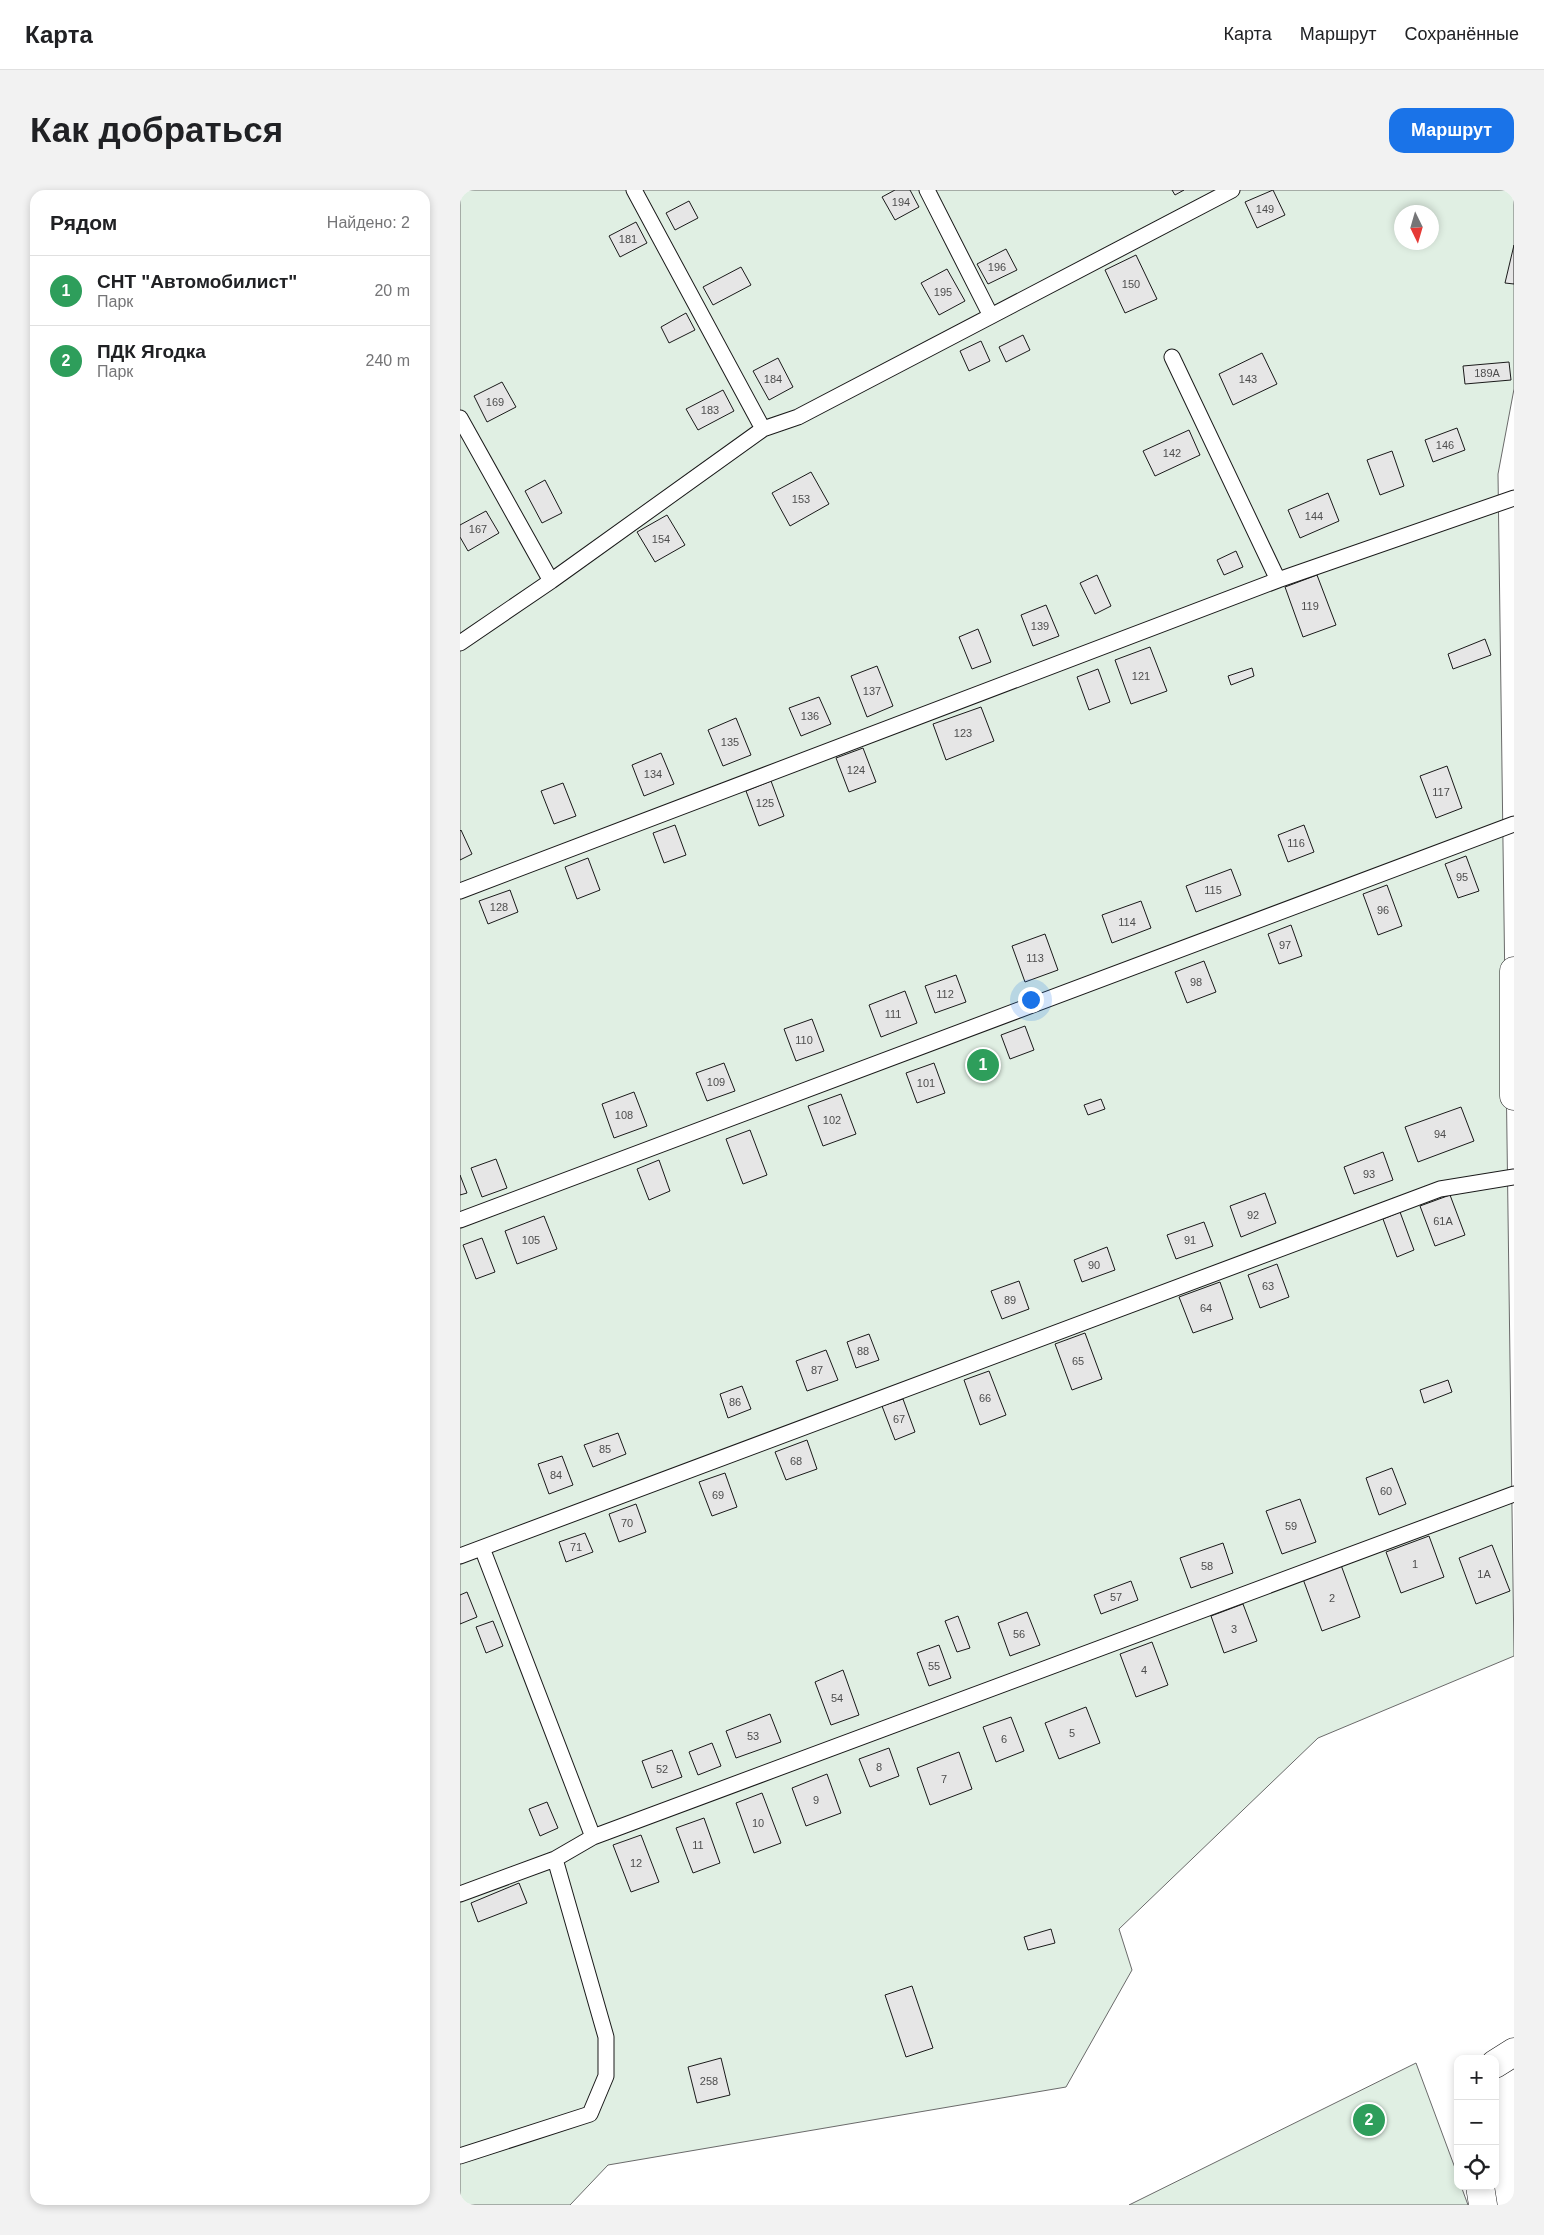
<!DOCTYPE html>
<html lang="ru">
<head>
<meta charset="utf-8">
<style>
  :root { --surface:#fff; --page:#f2f2f2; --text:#202124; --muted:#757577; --line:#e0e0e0; --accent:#1a73e8 }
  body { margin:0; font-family:Helvetica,sans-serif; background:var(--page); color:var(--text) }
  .controls { position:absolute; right:15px; bottom:15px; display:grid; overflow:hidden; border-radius:10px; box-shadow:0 2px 8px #0003 }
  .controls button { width:45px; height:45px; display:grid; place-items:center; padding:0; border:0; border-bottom:1px solid var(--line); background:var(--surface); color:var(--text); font:25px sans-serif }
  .compass { position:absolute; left:934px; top:15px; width:45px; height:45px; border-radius:50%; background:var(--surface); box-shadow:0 2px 8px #0003; rotate:175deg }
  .you { position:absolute; left:570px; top:809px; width:18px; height:18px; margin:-12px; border:4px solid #fff; border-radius:50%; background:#1a73e8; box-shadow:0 0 0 8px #1a73e833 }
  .badge { display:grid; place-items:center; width:32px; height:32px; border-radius:50%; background:var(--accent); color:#fff; font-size:16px; font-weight:700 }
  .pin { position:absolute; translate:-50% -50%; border:2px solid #fff; box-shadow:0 1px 5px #0006 }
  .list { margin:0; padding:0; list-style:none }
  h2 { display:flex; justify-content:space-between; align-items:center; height:65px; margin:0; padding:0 20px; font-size:21px }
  h2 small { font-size:16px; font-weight:400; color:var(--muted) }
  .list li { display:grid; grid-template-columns:32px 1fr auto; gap:15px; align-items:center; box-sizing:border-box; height:70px; padding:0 20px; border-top:1px solid var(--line) }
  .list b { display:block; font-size:19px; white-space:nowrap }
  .list p { margin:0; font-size:16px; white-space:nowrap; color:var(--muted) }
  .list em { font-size:16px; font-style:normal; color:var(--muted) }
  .icon { flex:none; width:28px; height:28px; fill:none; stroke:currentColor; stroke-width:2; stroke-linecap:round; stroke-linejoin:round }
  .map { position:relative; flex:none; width:1054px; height:2015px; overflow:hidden; border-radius:15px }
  header { display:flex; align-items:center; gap:30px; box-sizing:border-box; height:70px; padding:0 25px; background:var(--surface); border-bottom:1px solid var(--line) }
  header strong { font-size:24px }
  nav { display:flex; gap:28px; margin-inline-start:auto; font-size:18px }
  .intro { display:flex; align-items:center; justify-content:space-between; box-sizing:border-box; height:120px; padding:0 30px }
  h1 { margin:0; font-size:35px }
  .button { padding:12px 22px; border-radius:15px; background:var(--accent); color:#fff; font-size:18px; font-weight:700 }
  main { display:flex; gap:30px; padding:0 30px }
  aside { flex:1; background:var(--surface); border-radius:15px; box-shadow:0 2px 8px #0003 }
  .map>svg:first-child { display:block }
  .green { fill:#e0efe3; stroke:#6a6a6a; fill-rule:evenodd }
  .building { fill:#e6e6e6; stroke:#1a1a1a }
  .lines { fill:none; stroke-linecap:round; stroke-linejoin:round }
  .service-casing { stroke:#1a1a1a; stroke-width:17 }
  .minor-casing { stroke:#1a1a1a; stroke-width:29 }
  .service { stroke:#fff; stroke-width:15 }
  .minor { stroke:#fff; stroke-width:28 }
  .labels { text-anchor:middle; stroke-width:4; stroke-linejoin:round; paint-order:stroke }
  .number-label { font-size:11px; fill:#4d4d4d }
</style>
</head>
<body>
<header>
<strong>Карта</strong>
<nav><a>Карта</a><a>Маршрут</a><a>Сохранённые</a></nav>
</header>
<div class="intro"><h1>Как добраться</h1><a class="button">Маршрут</a></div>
<main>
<aside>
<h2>Рядом<small>Найдено: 2</small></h2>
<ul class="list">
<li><span class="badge" style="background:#2e9e5b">1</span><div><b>СНТ &quot;Автомобилист&quot;</b><p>Парк</p></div><em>20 m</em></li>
<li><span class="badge" style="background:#2e9e5b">2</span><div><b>ПДК Ягодка</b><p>Парк</p></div><em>240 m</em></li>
</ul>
</aside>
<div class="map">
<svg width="1054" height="2015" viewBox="0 0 1054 2015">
  <rect width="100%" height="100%" fill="#fff"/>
  <!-- green -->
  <path class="green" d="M0,0h1054v199l-16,85 16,1182 -196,82 -199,191 13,41 -66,117 -458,78 -38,40h-110zM942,22h30v30h-30z
    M956,1873l42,113v10h3l7,19h-339z"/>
  <!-- building -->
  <path class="building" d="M435,0h15l9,17 -24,13 -13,-23z
    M712,0h12l-9,5z
    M813,0l12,25 -28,13 -12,-26z
    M229,11l9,17 -23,12 -9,-17z
    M176,32l11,21 -27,14 -11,-21z
    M1054,55v39l-9,-1z
    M546,59l11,21 -29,14 -11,-20z
    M676,65l21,44 -32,14 -20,-43z
    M281,77l10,18 -38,20 -10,-18z
    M487,79l18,32 -26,14 -18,-32z
    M226,123l9,17 -26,13 -8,-16z
    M563,145l7,15 -24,12 -7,-15z
    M521,151l9,20 -21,10 -9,-20z
    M802,163l15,31 -44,21 -14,-31z
    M318,168l15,29 -24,13 -16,-29z
    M1049,172l2,18 -46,4 -2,-18z
    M42,192l14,25 -29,15 -13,-26z
    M263,200l11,21 -36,19 -12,-21z
    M997,238l8,22 -32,12 -8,-22z
    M729,240l11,25 -45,21 -12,-25z
    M932,261l12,35 -24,9 -13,-35z
    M351,282l18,32 -39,22 -18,-33z
    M85,290l17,33 -20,10 -17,-32z
    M868,303l11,28 -39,17 -12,-28z
    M26,321l13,22 -31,18 -8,-14v-12z
    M207,325l18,30 -30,17 -18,-30z
    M776,361l7,16 -19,8 -7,-15z
    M637,385l14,31 -16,8 -15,-31z
    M857,385l19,50 -33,12 -18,-50z
    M586,415l13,31 -26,10 -12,-31z
    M518,439l13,33 -19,7 -13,-32z
    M1025,449l6,16 -38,14 -5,-15z
    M690,457l17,44 -36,13 -16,-44z
    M417,476l16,40 -26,11 -16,-41z
    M792,478l2,8 -23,9 -3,-9z
    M638,479l12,33 -21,8 -12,-33z
    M359,507l12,27 -30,12 -12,-28z
    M521,517l13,34 -48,19 -13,-36z
    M276,528l15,37 -28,11 -15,-36z
    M403,558l13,34 -27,10 -13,-34z
    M201,563l13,31 -30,12 -12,-31z
    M987,576l15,42 -26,10 -16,-42z
    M311,591l13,35 -25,10 -13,-35z
    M103,593l13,33 -22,8 -13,-33z
    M215,635l11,30 -22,8 -11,-30z
    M844,635l10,27 -26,10 -10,-27z
    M1,640l11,24 -12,6v-29z
    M1006,666l13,35 -21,7 -13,-34z
    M128,668l12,32 -23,9 -12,-32z
    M771,679l10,26 -45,17 -10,-26z
    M927,695l15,41 -24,9 -15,-41z
    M50,700l8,22 -30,12 -9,-23z
    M681,711l10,27 -39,15 -10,-28z
    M831,735l11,31 -23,8 -11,-30z
    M585,744l13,36 -33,12 -13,-36z
    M744,771l12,31 -29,11 -12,-31z
    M496,785l10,27 -31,11 -10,-27z
    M445,801l12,32 -36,14 -12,-32z
    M352,829l12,32 -28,10 -12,-32z
    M565,836l9,24 -24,9 -9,-24z
    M264,873l11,28 -28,10 -11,-28z
    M474,873l11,30 -28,10 -11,-30z
    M174,902l13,34 -33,12 -12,-34z
    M381,904l15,40 -33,12 -15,-40z
    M641,909l4,10 -17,6 -4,-10z
    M1001,917l13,34 -56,21 -13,-35z
    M290,940l17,45 -24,9 -17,-45z
    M923,962l10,28 -39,14 -10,-27z
    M36,969l11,29 -25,9 -11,-29z
    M199,970l11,31 -21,9 -12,-31z
    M0,985l7,18 -7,2z
    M805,1003l11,30 -35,14 -11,-31z
    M990,1005l15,40 -30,11 -15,-40z
    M940,1022l14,38 -17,7 -14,-38z
    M84,1026l13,33 -40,15 -12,-33z
    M744,1032l9,24 -37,13 -9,-24z
    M22,1048l13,34 -19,7 -13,-34z
    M647,1057l8,23 -33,12 -8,-22z
    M817,1074l12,33 -29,11 -12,-33z
    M559,1091l10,28 -27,10 -11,-28z
    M760,1092l13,37 -40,14 -14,-36z
    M625,1143l17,46 -30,11 -17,-46z
    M409,1144l10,26 -23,8 -9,-26z
    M366,1160l12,30 -31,11 -11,-30z
    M529,1181l17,44 -26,10 -16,-45z
    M988,1190l4,12 -28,11 -4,-13z
    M282,1196l9,23 -23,9 -8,-24z
    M443,1209l12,33 -20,8 -13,-34z
    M158,1243l8,21 -33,13 -9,-22z
    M347,1250l10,29 -31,11 -11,-28z
    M102,1266l11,29 -24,9 -11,-30z
    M932,1278l14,36 -27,11 -13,-37z
    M265,1283l12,34 -25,9 -13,-34z
    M840,1309l16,43 -34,12 -16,-43z
    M176,1314l10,28 -27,10 -10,-28z
    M125,1343l8,19 -27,10 -7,-20z
    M969,1346l15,41 -43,16 -15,-41z
    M763,1353l10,30 -42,15 -11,-30z
    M1032,1355l18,46 -34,13 -17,-46z
    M881,1375l19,52 -38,14 -19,-52z
    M671,1391l7,19 -37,14 -7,-19z
    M7,1402l10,25 -17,7v-29z
    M783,1414l14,37 -33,12 -13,-37z
    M567,1422l13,33 -30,11 -12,-33z
    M498,1426l12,32 -13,4 -12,-31z
    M33,1431l10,25 -17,7 -10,-26z
    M692,1452l16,43 -32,12 -16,-43z
    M479,1455l12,33 -22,8 -12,-33z
    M383,1480l16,45 -28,10 -16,-43z
    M626,1517l14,36 -41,16 -14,-36z
    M310,1524l11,28 -45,16 -10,-27z
    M551,1527l13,34 -28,11 -13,-35z
    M252,1553l9,23 -23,9 -9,-23z
    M429,1558l10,28 -29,11 -11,-28z
    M212,1560l10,27 -30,11 -10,-27z
    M499,1562l13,37 -42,16 -13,-37z
    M367,1584l14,39 -35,13 -14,-38z
    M302,1603l19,50 -27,10 -18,-50z
    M87,1612l11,26 -18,8 -11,-27z
    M244,1628l16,45 -27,10 -17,-45z
    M181,1645l18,47 -28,10 -18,-47z
    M59,1693l8,20 -49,19 -7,-19z
    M591,1739l4,14 -27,7 -4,-13z
    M452,1796l21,62 -27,9 -21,-62z
    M261,1868l9,37 -33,8 -9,-36z"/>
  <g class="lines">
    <!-- service casing -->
    <g class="service-casing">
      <path id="service" d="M174,0l129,239
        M467,0l64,126
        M712,167l106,223
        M0,228l91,163
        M0,453l91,-62 212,-152 35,-12 434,-227
        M0,701l818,-311 236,-82
        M0,1030l1054,-396
        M22,1358l111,289
        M0,1366l980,-367 74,-12
        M0,1704l95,-35 38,-22 921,-343
        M0,1966l130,-42 16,-38v-39l-51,-178"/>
    </g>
    <!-- minor casing -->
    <g class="minor-casing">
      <path id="minor" d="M1054,781v125
        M1035,1874l19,-12
        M1020,1996l3,19"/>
    </g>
    <!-- service -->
    <use href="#service" class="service"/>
    <!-- minor -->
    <use href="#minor" class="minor"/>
  </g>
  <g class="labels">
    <!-- number labels -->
    <g class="number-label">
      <text x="441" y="16">194</text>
      <text x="805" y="23">149</text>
      <text x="168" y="53">181</text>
      <text x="537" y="81">196</text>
      <text x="671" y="98">150</text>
      <text x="483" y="106">195</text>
      <text x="1027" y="187">189А</text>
      <text x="313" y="193">184</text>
      <text x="788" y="193">143</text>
      <text x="35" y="216">169</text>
      <text x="250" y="224">183</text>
      <text x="985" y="259">146</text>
      <text x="712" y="267">142</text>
      <text x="341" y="313">153</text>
      <text x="854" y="330">144</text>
      <text x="18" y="343">167</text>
      <text x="201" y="353">154</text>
      <text x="850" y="420">119</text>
      <text x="580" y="440">139</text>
      <text x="681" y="490">121</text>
      <text x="412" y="505">137</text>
      <text x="350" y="530">136</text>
      <text x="503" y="547">123</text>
      <text x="270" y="556">135</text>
      <text x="396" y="584">124</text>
      <text x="193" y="588">134</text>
      <text x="981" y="606">117</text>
      <text x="305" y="617">125</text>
      <text x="836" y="657">116</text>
      <text x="1002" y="691">95</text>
      <text x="753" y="704">115</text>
      <text x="39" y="721">128</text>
      <text x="923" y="724">96</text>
      <text x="667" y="736">114</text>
      <text x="825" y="759">97</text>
      <text x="575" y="772">113</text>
      <text x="736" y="796">98</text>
      <text x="485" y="808">112</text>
      <text x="433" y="828">111</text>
      <text x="344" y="854">110</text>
      <text x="256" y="896">109</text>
      <text x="466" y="897">101</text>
      <text x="164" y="929">108</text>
      <text x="372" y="934">102</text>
      <text x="980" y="948">94</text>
      <text x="909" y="988">93</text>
      <text x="793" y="1029">92</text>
      <text x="983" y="1035">61А</text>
      <text x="71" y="1054">105</text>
      <text x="730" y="1054">91</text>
      <text x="634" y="1079">90</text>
      <text x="808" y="1100">63</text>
      <text x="550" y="1114">89</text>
      <text x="746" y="1122">64</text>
      <text x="403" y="1165">88</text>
      <text x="618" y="1175">65</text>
      <text x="357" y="1184">87</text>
      <text x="525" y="1212">66</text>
      <text x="275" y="1216">86</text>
      <text x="439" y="1233">67</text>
      <text x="145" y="1263">85</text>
      <text x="336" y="1275">68</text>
      <text x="96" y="1289">84</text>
      <text x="926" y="1305">60</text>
      <text x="258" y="1309">69</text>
      <text x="167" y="1337">70</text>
      <text x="831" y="1340">59</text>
      <text x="116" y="1361">71</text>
      <text x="955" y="1378">1</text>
      <text x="747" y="1380">58</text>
      <text x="1024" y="1388">1А</text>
      <text x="656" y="1411">57</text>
      <text x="872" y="1412">2</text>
      <text x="774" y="1443">3</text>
      <text x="559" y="1448">56</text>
      <text x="474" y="1480">55</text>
      <text x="684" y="1484">4</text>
      <text x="377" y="1512">54</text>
      <text x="612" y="1547">5</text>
      <text x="293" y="1550">53</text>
      <text x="544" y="1553">6</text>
      <text x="419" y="1581">8</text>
      <text x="202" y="1583">52</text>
      <text x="484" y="1593">7</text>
      <text x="356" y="1614">9</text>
      <text x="298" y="1637">10</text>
      <text x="238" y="1659">11</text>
      <text x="176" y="1677">12</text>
      <text x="249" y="1895">258</text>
    </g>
  </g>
</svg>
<div class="controls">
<button>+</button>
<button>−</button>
<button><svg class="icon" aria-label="locate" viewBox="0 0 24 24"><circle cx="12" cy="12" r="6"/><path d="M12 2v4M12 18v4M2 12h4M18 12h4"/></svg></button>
</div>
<svg class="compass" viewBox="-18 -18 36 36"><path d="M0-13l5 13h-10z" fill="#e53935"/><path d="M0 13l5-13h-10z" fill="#757577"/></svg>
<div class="you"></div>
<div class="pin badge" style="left:523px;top:875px;background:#2e9e5b">1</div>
<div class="pin badge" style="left:909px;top:1930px;background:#2e9e5b">2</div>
</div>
</main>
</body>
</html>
